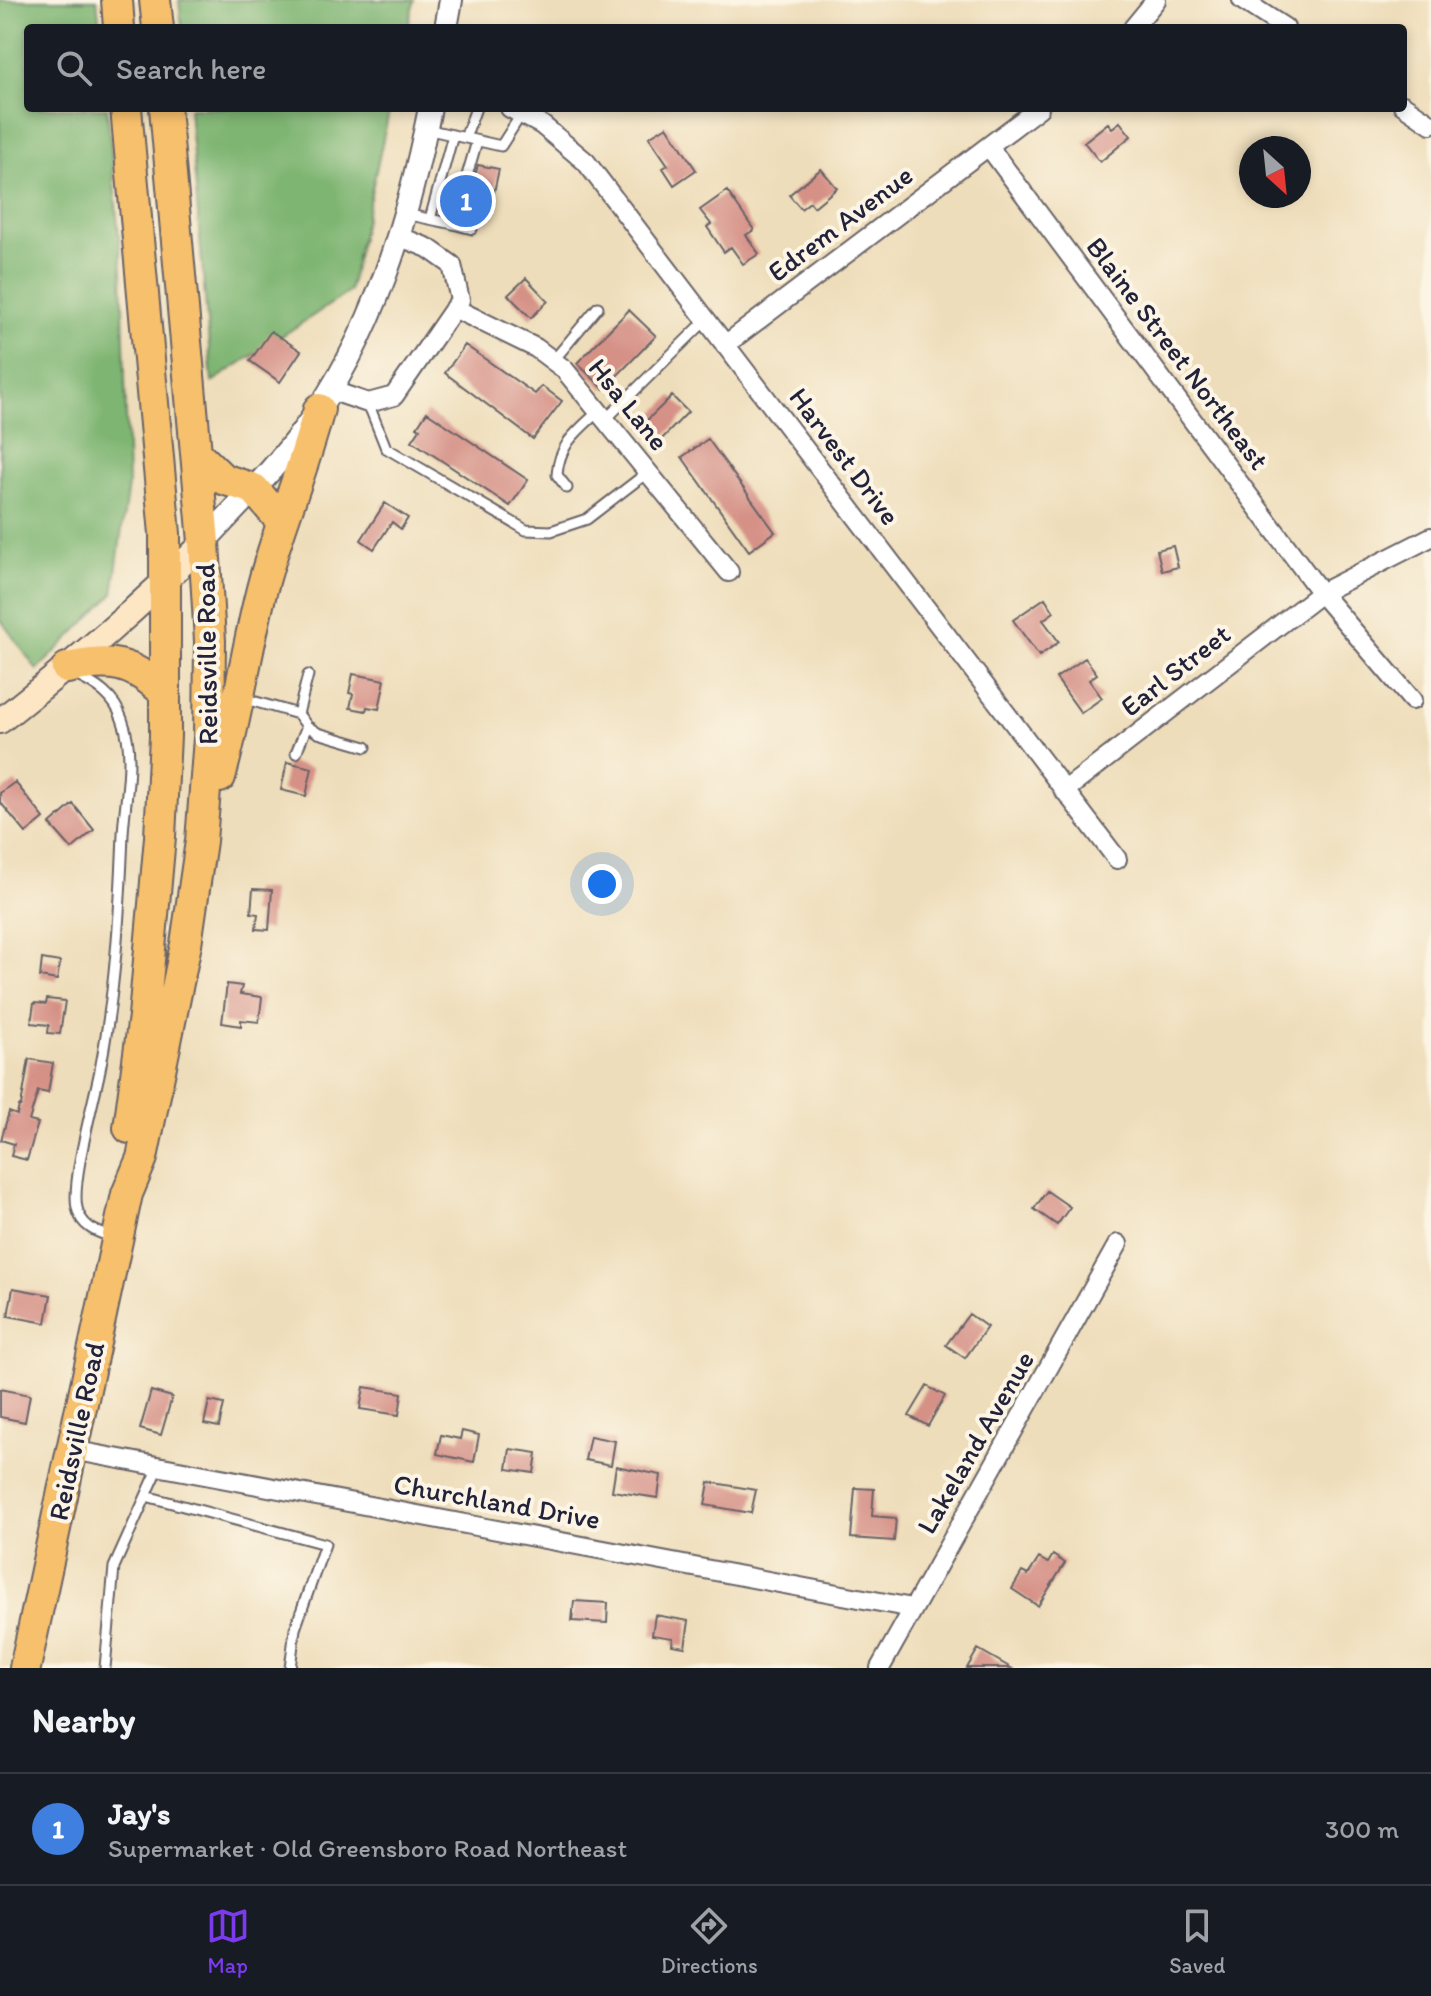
<!DOCTYPE html>
<html lang="en">
<head>
<meta charset="utf-8">
<style>
  :root { --surface:#171b24; --page:#242831; --text:#f1f3f6; --muted:#9ea1a6; --line:#363941; --accent:#7c3aed }
  body { margin:0; font-family:Itim,sans-serif; background:var(--page); color:var(--text) }
  .compass { position:absolute; left:1239px; top:136px; width:72px; height:72px; border-radius:50%; background:var(--surface); box-shadow:0 4px 12px #0003; rotate:153deg }
  .you { position:absolute; left:602px; top:884px; width:28px; height:28px; margin:-20px; border:6px solid #fff; border-radius:50%; background:#1a73e8; box-shadow:0 0 0 12px #1a73e833 }
  .badge { display:grid; place-items:center; width:52px; height:52px; border-radius:50%; background:var(--accent); color:#fff; font-size:26px; font-weight:700 }
  .pin { position:absolute; translate:-50% -50%; border:4px solid #fff; box-shadow:0 2px 8px #0006 }
  .list { margin:0; padding:0; list-style:none }
  h2 { display:flex; justify-content:space-between; align-items:center; height:104px; margin:0; padding:0 32px; font-size:34px }
  h2 small { font-size:26px; font-weight:400; color:var(--muted) }
  .list li { display:grid; grid-template-columns:52px 1fr auto; gap:24px; align-items:center; box-sizing:border-box; height:112px; padding:0 32px; border-top:2px solid var(--line) }
  .list b { display:block; font-size:30px; white-space:nowrap }
  .list p { margin:0; font-size:26px; white-space:nowrap; color:var(--muted) }
  .list em { font-size:26px; font-style:normal; color:var(--muted) }
  .icon { flex:none; width:44px; height:44px; fill:none; stroke:currentColor; stroke-width:2; stroke-linecap:round; stroke-linejoin:round }
  .map { position:relative; flex:none; width:1431px; height:1668px; overflow:hidden }
  .search { position:absolute; background:var(--surface); box-shadow:0 4px 12px #0003; left:24px; right:24px; top:24px; height:88px; display:flex; align-items:center; gap:20px; box-sizing:border-box; padding:0 28px; border-radius:8px; color:var(--muted); font-size:30px }
  .sheet { height:216px; background:var(--surface) }
  nav { display:flex; justify-content:space-around; align-items:center; box-sizing:border-box; height:112px; border-top:2px solid var(--line); background:var(--surface); font-size:22px; color:var(--muted) }
  nav a { display:grid; justify-items:center; gap:4px }
  nav .on { color:var(--accent) }
  .map>svg:first-child { display:block }
  .forest { fill:#7eb572; stroke:#506c56; stroke-width:2 }
  .building { fill:#d69187 }
  .lines { fill:none; stroke-linecap:round; stroke-linejoin:round }
  .service-casing { stroke:#696367; stroke-width:13 }
  .minor-casing { stroke:#696367; stroke-width:22 }
  .tertiary-casing { stroke:#696367; stroke-width:26 }
  .secondary-casing { stroke:#696367; stroke-width:28 }
  .trunk-casing { stroke:#696367; stroke-width:34 }
  .service { stroke:#fff; stroke-width:9 }
  .minor { stroke:#fff; stroke-width:18 }
  .tertiary { stroke:#fff; stroke-width:22 }
  .secondary { stroke:#fce6c4; stroke-width:24 }
  .trunk { stroke:#f7c06c; stroke-width:30 }
  .labels { text-anchor:middle; stroke-width:8; stroke-linejoin:round; paint-order:stroke }
  .street-label { font-size:28px; fill:#22223b; stroke:#fcf5e5 }
</style>
</head>
<body>
<div class="map">
<svg width="1431" height="1668" viewBox="0 0 1431 1668">
  <rect width="100%" height="100%" fill="#fcf5e5"/>
  <filter id="ink" filterUnits="userSpaceOnUse"><feTurbulence type="fractalNoise" baseFrequency=".0125" numOctaves="2"/><feDisplacementMap in="SourceGraphic" scale="16" xChannelSelector="R" yChannelSelector="G"/><feConvolveMatrix kernelMatrix="1 2 1 2 8 2 1 2 1" color-interpolation-filters="sRGB"/></filter>
  <filter id="wash" filterUnits="userSpaceOnUse"><feTurbulence type="fractalNoise" baseFrequency=".006" numOctaves="4" result="noise"/><feDisplacementMap in="SourceGraphic" scale="32" xChannelSelector="R" yChannelSelector="G"/><feGaussianBlur stdDeviation="1.8" result="paint"/><feColorMatrix in="noise" values="0 0 0 0 0 0 0 0 0 0 0 0 0 0 0 0 0 1.4 0 .05"/><feComposite in="paint" operator="in"/></filter>
  <g filter="url(#wash)">
    <rect width="100%" height="100%" fill="#eeddba"/>
    <!-- forest -->
    <path class="forest" d="M0,0h97l3,28h-72v80h79l15,161 6,216 -15,109 -76,76 -37,-51z
      M179,0h235l-6,28h-226z
      M189,108h201l-41,184 -137,90z"/>
    <g id="blocks">
      <!-- building -->
      <path class="building" d="M1120,122l11,14 -31,26 -16,-20 24,-19 4,5z
        M667,126l29,44 -22,15 -11,-17 5,-3 -19,-28z
        M478,165l21,4 -11,51 -24,-5z
        M821,169l16,19 -23,19 -4,-5 -9,7 -12,-14z
        M727,191l27,39 -8,5 13,19 -16,10 -12,-17 -7,5 -17,-25 4,-3 -11,-14z
        M526,278l22,23 -17,17 -23,-23z
        M629,310l27,26 -52,53 -27,-26z
        M271,331l30,20 -21,31 -30,-21z
        M465,345l70,49 7,-8 20,15 -29,38 -88,-66z
        M672,396l16,16 -30,31 -17,-17z
        M427,412l101,68 -18,26 -98,-65 8,-12 -3,-2z
        M708,439l67,93 -26,19 -67,-94z
        M385,503l23,15 -7,11 -9,-7 -18,27 -13,-9z
        M1173,546l5,21 -16,4 -5,-21z
        M1045,598l9,14 -11,8 16,22 -20,14 -26,-36z
        M1085,658l12,16 -8,6 13,18 -21,15 -25,-35z
        M353,674l32,6 -6,29 -12,-2 -1,4 -16,-3 3,-14 -4,-1z
        M287,762l25,6 -6,28 -25,-6z
        M15,782l29,36 -18,15 -26,-31v-9z
        M73,804l21,26 -22,19 -22,-25z
        M253,889l19,1 -3,40 -13,-1 2,-15 -7,-1z
        M42,959l18,3 -3,18 -17,-3z
        M227,984l15,2 -2,8 22,3 -3,25 -18,-2v6l-19,-3z
        M47,999l18,2 -5,33 -12,-1 1,-8 -18,-2 3,-20 12,1z
        M29,1059l24,4 -5,30 -10,-2 -9,30 9,2 -11,37 -16,-4 3,-12 -13,-4 8,-28 8,3 2,-9h2z
        M1047,1191l23,16 -13,18 -23,-16z
        M13,1288l38,7 -5,28 -38,-7z
        M969,1314l18,13 -22,31 -19,-13z
        M927,1386l18,10 -17,30 -19,-10z
        M364,1387l38,6 -3,22 -39,-6z
        M0,1389l30,6 -5,27 -25,-5z
        M151,1391l21,6 -11,38 -21,-6z
        M209,1401l15,3 -5,23 -15,-3z
        M462,1431l17,4 -5,27 -37,-8 4,-19 19,4z
        M590,1436l25,5 -4,24 -26,-5z
        M510,1449l27,4 -3,20 -27,-4z
        M616,1466l45,9 -3,23 -46,-7z
        M709,1482l47,8 -5,23 -46,-8z
        M855,1488l19,1 -2,27 24,2 -2,23 -43,-3z
        M1053,1555l12,8 -27,43 -26,-17 10,-17 6,3 11,-17 9,5z
        M574,1601l34,2 -1,20 -35,-2z
        M655,1615l34,6 -4,26 -13,-2 1,-7 -21,-3z
        M978,1649l33,19h-44z"/>
    </g>
  </g>
  <g filter="url(#ink)">
    <use href="#blocks" fill-opacity="0" stroke="#696367" stroke-width="2"/>
    <g class="lines">
      <!-- service casing -->
      <g class="service-casing">
        <path id="service" d="M426,129l75,17 21,-33
          M465,138l11,-30
          M405,214l48,10 24,-83
          M430,219l23,-84
          M453,224l19,5
          M553,361l45,-54
          M368,403l18,45 140,82 25,1 36,-12 61,-47
          M605,420l102,-101
          M567,488l-10,-13c2,-31 20,-44 42,-64
          M75,675c22,10 39,21 47,44 14,37 3,77 1,115 -3,78 -8,158 -23,236 -6,31 -29,111 -23,138 4,18 18,24 35,29
          M242,698l56,16 9,12 11,7 48,14
          M298,714l10,-39
          M296,753l11,-27
          M146,1496l179,48 -30,85 -5,39
          M105,1668l9,-101 45,-100"/>
      </g>
      <!-- minor casing -->
      <g class="minor-casing">
        <path id="minor" d="M1242,0l43,28
          M1133,28l23,-28
          M1403,105l28,19
          M510,108l32,17 44,37 531,697
          M989,147l332,446 91,107
          M454,308l82,40 28,21 165,203
          M725,345l314,-237
          M330,390l38,13 26,-7 66,-96 -8,-35 -24,-17 -30,-12
          M1064,791l257,-198 110,-56
          M72,1450l840,158
          M880,1668l238,-424"/>
      </g>
      <!-- tertiary casing -->
      <g class="tertiary-casing">
        <path id="tertiary" d="M446,28l5,-28
          M204,542c34,-37 71,-73 101,-114 69,-92 103,-209 125,-320"/>
      </g>
      <!-- secondary casing -->
      <g class="secondary-casing">
        <path id="secondary" d="M0,721c71,-56 141,-114 204,-179"/>
      </g>
      <!-- trunk casing -->
      <g class="trunk-casing">
        <path id="trunk" d="M117,0l2,28
          M155,0l3,28
          M126,108l39,426v202l-5,101 -16,179 -15,112
          M196,453l27,26 31,10 28,33
          M67,668c44,-9 64,-7 98,25
          M220,777c18,-63 26,-128 43,-192 16,-60 41,-116 56,-176
          M25,1668l102,-474 15,-36 44,-214 15,-103 8,-103 1,-97 -6,-99 -39,-434"/>
      </g>
      <!-- service -->
      <use href="#service" class="service"/>
      <!-- minor -->
      <use href="#minor" class="minor"/>
      <!-- tertiary -->
      <use href="#tertiary" class="tertiary"/>
      <!-- secondary -->
      <use href="#secondary" class="secondary"/>
      <!-- trunk -->
      <use href="#trunk" class="trunk"/>
    </g>
  </g>
  <g class="labels">
    <!-- street labels -->
    <g class="street-label">
      <text transform="translate(840 223) rotate(-37)" y="10">Edrem Avenue</text>
      <text transform="translate(1178 353) rotate(53)" y="10">Blaine Street Northeast</text>
      <text transform="translate(629 404) rotate(51)" y="10">Hsa Lane</text>
      <text transform="translate(845 456) rotate(53)" y="10">Harvest Drive</text>
      <text transform="translate(206 654) rotate(-91)" y="10">Reidsville Road</text>
      <text transform="translate(1175 670) rotate(-38)" y="10">Earl Street</text>
      <text transform="translate(76 1431) rotate(-78)" y="10">Reidsville Road</text>
      <text transform="translate(975 1442) rotate(-60)" y="10">Lakeland Avenue</text>
      <text transform="translate(497 1501) rotate(10)" y="10">Churchland Drive</text>
    </g>
  </g>
</svg>
<svg class="compass" viewBox="-18 -18 36 36"><path d="M0-13l5 13h-10z" fill="#e53935"/><path d="M0 13l5-13h-10z" fill="#9ea1a6"/></svg>
<div class="you"></div>
<div class="pin badge" style="left:466px;top:201px;background:#3f7fe0">1</div>
<div class="search"><svg class="icon" aria-label="search" viewBox="0 0 24 24"><circle cx="10" cy="10" r="6"/><path d="M15 15l6 6"/></svg>Search here</div>
</div>
<section class="sheet">
<h2>Nearby<small></small></h2>
<ul class="list">
<li><span class="badge" style="background:#3f7fe0">1</span><div><b>Jay's</b><p>Supermarket · Old Greensboro Road Northeast</p></div><em>300 m</em></li>
</ul>
</section>
<nav>
<a class="on"><svg class="icon" aria-label="map" viewBox="0 0 24 24"><path d="M3 6l6-2 6 2 6-2v14l-6 2-6-2-6 2zM9 4v14M15 6v14"/></svg>Map</a>
<a><svg class="icon" aria-label="directions" viewBox="0 0 24 24"><path d="M12 3l9 9-9 9-9-9zM9 14v-3h6M13 9l2 2-2 2"/></svg>Directions</a>
<a><svg class="icon" aria-label="saved" viewBox="0 0 24 24"><path d="M7 4h10v16l-5-4-5 4z"/></svg>Saved</a>
</nav>
</body>
</html>
